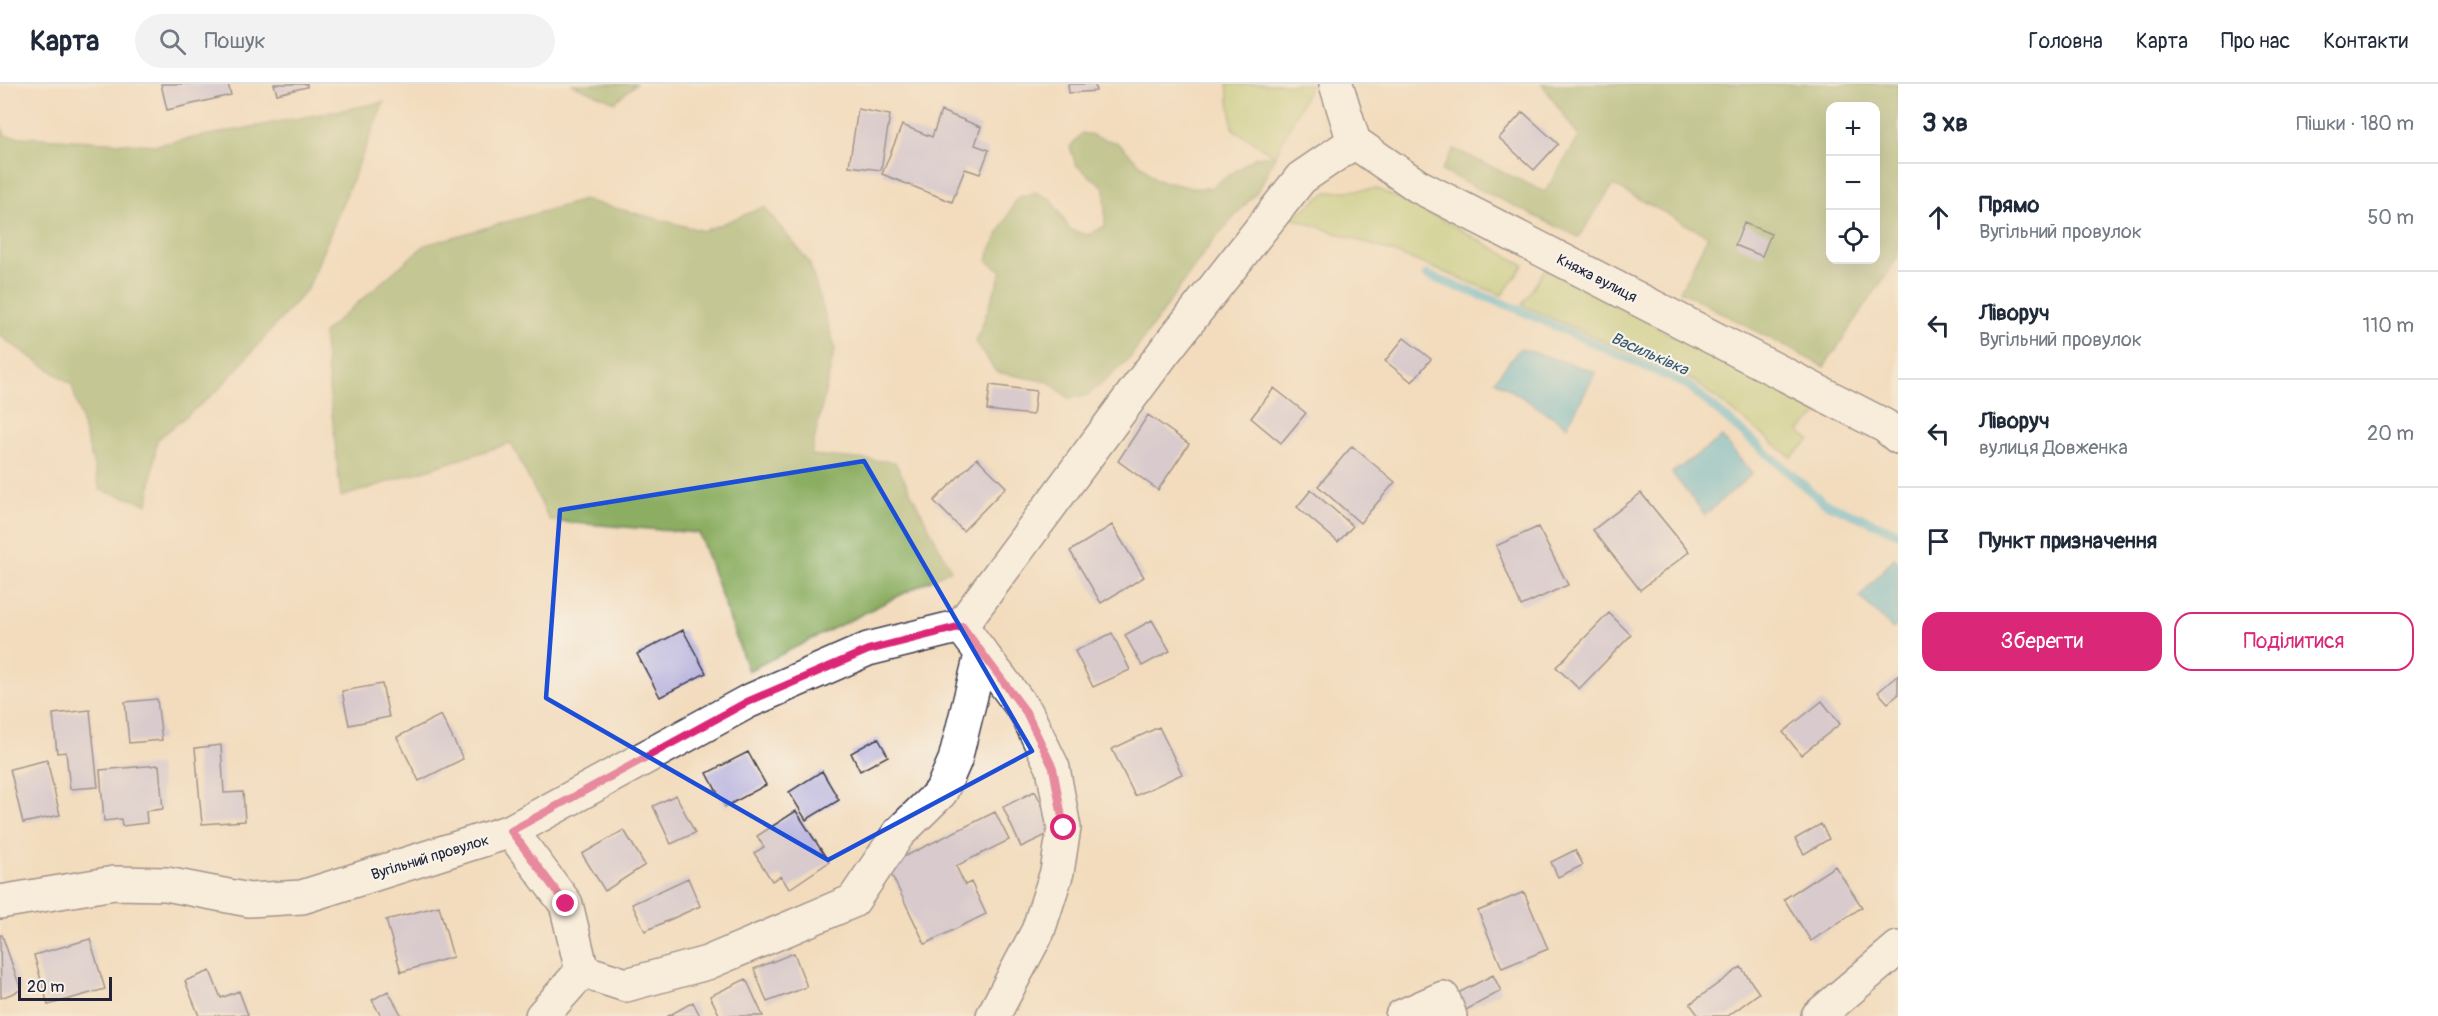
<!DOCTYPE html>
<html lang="uk">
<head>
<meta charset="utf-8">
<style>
  :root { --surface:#fff; --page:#f2f2f3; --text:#1f2937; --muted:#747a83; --line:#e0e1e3; --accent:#db2777 }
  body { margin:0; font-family:Pangolin,sans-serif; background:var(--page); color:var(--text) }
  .controls { position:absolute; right:18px; top:18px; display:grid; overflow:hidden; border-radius:12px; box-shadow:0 6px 24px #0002 }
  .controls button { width:54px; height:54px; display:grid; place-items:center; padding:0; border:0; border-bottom:2px solid var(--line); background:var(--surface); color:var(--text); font:30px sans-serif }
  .scale { position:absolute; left:18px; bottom:15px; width:94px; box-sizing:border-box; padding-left:6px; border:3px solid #22223b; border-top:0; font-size:16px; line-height:21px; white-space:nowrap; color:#22223b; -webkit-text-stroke:4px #f7f3e8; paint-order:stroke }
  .stop { position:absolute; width:18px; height:18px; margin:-14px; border:4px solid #db2777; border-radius:50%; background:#fff }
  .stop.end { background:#db2777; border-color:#fff; box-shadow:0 2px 6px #0008 }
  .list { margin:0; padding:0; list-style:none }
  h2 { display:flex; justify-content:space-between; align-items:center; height:78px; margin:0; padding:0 24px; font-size:26px }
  h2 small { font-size:20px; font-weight:400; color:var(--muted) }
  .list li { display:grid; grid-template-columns:39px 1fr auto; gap:18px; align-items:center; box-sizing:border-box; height:108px; padding:0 24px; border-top:2px solid var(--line) }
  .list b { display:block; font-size:22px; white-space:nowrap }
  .list p { margin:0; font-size:20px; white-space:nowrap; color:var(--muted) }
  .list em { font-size:20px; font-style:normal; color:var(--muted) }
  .actions { display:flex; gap:12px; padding:18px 24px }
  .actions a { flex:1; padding:14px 0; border:2px solid var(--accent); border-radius:18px; text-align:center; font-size:21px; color:var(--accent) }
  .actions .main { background:var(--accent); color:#fff }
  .icon { flex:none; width:33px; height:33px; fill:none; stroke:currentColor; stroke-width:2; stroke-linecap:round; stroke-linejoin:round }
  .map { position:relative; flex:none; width:1898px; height:932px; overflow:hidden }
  header { display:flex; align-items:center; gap:36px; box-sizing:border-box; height:84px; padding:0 30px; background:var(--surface); border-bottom:2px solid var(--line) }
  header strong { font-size:28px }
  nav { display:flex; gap:33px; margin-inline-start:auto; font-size:21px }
  .search { width:420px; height:54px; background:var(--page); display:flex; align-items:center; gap:15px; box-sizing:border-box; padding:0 21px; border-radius:33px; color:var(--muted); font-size:22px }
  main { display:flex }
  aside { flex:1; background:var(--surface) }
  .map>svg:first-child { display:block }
  .green { fill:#b1ca70; stroke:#6a7656; stroke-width:1.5 }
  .forest { fill:#8cae62; stroke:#57684e; stroke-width:1.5; fill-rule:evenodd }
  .water { fill:#55b9d4; stroke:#3c6e88; stroke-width:1.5 }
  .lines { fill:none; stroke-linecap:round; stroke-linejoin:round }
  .stream { stroke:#55b9d4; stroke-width:9 }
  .building { fill:#b8b3e0 }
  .minor-casing { stroke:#413e4f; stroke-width:36 }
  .minor { stroke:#fff; stroke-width:33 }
  .route { stroke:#db2777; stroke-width:8 }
  .marked { fill:none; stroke:#1d4ed8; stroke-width:4.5; stroke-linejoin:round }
  .labels { text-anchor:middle; stroke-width:4.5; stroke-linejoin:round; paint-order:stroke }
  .street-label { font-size:15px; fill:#22223b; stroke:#f7f3e8 }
  .water-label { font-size:16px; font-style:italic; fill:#345771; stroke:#f7f3e8 }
</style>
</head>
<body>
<header>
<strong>Карта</strong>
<div class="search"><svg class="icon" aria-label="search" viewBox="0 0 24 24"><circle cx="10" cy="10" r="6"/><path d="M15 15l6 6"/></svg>Пошук</div>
<nav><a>Головна</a><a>Карта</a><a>Про нас</a><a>Контакти</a></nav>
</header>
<main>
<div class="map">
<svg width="1898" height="932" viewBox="0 0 1898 932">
  <rect width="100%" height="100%" fill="#f7f3e8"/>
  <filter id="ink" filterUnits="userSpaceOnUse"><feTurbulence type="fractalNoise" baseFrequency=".0167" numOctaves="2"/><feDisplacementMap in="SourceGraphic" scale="12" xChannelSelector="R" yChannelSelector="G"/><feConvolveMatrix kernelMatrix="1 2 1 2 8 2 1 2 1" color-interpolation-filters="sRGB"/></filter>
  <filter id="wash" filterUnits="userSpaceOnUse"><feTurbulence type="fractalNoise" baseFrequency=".008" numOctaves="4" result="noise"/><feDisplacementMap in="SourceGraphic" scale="24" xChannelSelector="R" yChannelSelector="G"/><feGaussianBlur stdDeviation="1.35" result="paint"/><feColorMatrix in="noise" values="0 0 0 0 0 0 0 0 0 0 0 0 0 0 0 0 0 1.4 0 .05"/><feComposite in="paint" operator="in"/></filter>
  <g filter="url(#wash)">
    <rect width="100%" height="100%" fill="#f3dcbe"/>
    <!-- green -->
    <path class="green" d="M1227,0h84l-36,72 -42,-27z
      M1378,105l63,30 83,46 -22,30 -109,-43 -101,-34 35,-26z
      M1545,185l276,143 -22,19 11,9 -19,17 -97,-76 -172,-76z"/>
    <!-- forest -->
    <path class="forest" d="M571,0h65l-21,18z
      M1542,0h356v173l-74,110 -144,-76 28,-55 -95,-51 -34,52 -138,-66 13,-22 91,43 34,-55zM1830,22h46v154h-46z
      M384,18l-76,186 -91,103 -60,49 -9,64 -48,-14 -28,-105 -72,-49v-211l6,11 150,9z
      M1082,49l36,10 39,37 35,8h18l46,-31 19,-1 -15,32 -48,54 -83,117 -41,36 -18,4 -21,-17 -53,-10 -20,-30 26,-71 -15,-10 2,-8 28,-55 18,-6 16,7 19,31 18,5 17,-9v-38l-29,-23 -6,-18z
      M584,116l120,31 60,-24 45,55 26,86 -24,107 84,7 56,108 -203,101 -49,-138 -149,-12 -39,-78 -170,54 -18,-164 102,-88z"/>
    <!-- water -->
    <path class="water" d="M1520,264l76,24 -29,54 -72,-46z
      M1722,353l30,37 -47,41 -33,-42z
      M1894,474l4,3v63l-5,5 -33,-32z"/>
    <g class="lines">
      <!-- stream -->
      <path class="stream" d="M1426,191l84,31 179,80 134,116 75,31"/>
    </g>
    <g id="blocks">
      <!-- building -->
      <path class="building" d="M161,0h67l3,11 -64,15z
        M274,0h33v3l-30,7z
        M1068,0h27l1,7 -27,2z
        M858,25l32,6 -9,55 -32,-4z
        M941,27l40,16 -6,18 14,5 -9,24 -15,-5 -13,33 -70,-28 20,-49 30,12z
        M1523,28l35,32 -24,26 -35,-32z
        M1744,139l27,11 -9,22 -27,-11z
        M1404,254l27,21 -19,23 -27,-21z
        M990,301l46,6 -3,24 -46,-5z
        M1274,304l32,25 -25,30 -30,-25z
        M1148,331l41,29 -31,46 -40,-29z
        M1352,362l43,36 -35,41 -42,-37z
        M977,374l29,29 -43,44 -29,-30z
        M1311,406l42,36 -15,16 -41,-35z
        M1641,409l48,59 -49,38 -47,-60z
        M1112,441l32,52 -43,26 -31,-52z
        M1538,443l30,58 -47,21 -25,-60z
        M1609,529l22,22 -52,54 -23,-22z
        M1152,536l18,31 -28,15 -17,-31z
        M683,546l23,43 -46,24 -23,-43z
        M1112,549l18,37 -37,17 -18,-36z
        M1898,591v20l-10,8 -10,-11z
        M382,600l7,33 -40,8 -7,-34z
        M157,615l5,41 -33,3 -4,-41z
        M1822,617l18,23 -39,31 -18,-23z
        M90,626l8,77 -28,2 -4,-37 -9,1 -4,-39z
        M441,631l22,44 -44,22 -22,-44z
        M1159,643l23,47 -47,22 -23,-47z
        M878,654l10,18 -28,15 -9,-18z
        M221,661l3,48 19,-1 2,29 -43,3 -7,-76z
        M748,668l18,33 -41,22 -18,-34z
        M47,676l13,55 -37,8 -13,-54z
        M159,681l4,44 -17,2 1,12 -25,3 -1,-7 -17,2 -4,-51z
        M822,687l17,29 -33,20 -17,-28z
        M1035,707l20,40 -34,16 -18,-40z
        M676,711l19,38 -24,11 -18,-38z
        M796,727l33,51 -40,27 -8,-13 -9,5 -18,-28 10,-6 -7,-11z
        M995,728l14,28 -53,26 9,19 6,-3 15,32 -61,30 -38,-79z
        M1821,740l8,15 -25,15 -9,-15z
        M624,746l21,35 -40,26 -23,-37z
        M1575,766l8,15 -25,12 -7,-15z
        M1835,782l27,41 -51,34 -27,-42z
        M688,794l12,28 -55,25 -13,-27z
        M1524,808l24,57 -46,19 -24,-57z
        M439,822l14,51 -52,15 -15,-52z
        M0,851h2l19,55 -20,8z
        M90,855l15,50 -57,16 -14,-50z
        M794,869l13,34 -40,15 -13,-33z
        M1741,883l18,26 -31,23h-29l-9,-12z
        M210,887l11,27 18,-7 9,24 -49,1 -14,-35z
        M1493,891l8,16 -35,19 -8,-17z
        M746,895l17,37h-43l-10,-20z
        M388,907l14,25h-21l-9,-16z
        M693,918l7,14h-32z"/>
    </g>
  </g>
  <g filter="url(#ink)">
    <use href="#blocks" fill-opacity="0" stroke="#413e4f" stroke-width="1.5"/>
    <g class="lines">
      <!-- minor casing -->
      <g class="minor-casing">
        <path id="minor" d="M1336,0l18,58 64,44 467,240 13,11
          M961,542l203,-274 137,-174 53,-36
          M511,747l55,73 16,67 -40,45
          M0,818l114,-19 52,1 83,16 53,-3 209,-66 236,-129 121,-53 93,-23 65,86 27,56 11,60 -7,44 -19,59 -45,85
          M582,887l44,14 81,-22 146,-62 46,-68 42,-41 14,-32 26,-105
          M1402,932l41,-18 7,18
          M1818,932l80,-68"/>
      </g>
      <!-- minor -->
      <use href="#minor" class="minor"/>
    </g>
  </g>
  <g class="lines" filter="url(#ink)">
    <!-- route -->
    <path class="route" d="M566,820l-55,-73 236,-129 121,-52 94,-24 64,86 27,56 11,60"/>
  </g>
  <!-- marked area -->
  <path d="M0 0H1898V932H0ZM864,377l168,290 -204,109 -282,-162 14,-188z" fill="#f3dcbe" fill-opacity=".55" fill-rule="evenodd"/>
  <path class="marked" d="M864,377l168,290 -204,109 -282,-162 14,-188z"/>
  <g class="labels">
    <!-- street labels -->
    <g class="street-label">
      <text transform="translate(1597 194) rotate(27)" y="5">Княжа вулиця</text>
      <text transform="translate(430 773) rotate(-17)" y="5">Вугільний провулок</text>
    </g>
    <!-- water labels -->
    <g class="water-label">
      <text transform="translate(1650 269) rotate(24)" y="6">Васильківка</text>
    </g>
  </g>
</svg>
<div class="controls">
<button>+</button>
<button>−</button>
<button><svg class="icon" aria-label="locate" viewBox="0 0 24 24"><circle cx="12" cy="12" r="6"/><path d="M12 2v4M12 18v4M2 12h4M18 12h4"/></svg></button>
</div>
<div class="scale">20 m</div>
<div class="stop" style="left:1064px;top:744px"></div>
<div class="stop end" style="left:566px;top:820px"></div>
</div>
<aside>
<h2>3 хв<small>Пішки · 180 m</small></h2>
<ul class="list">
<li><svg class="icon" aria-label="ahead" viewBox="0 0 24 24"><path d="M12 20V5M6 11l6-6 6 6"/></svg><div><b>Прямо</b><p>Вугільний провулок</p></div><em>50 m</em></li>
<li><svg class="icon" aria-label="left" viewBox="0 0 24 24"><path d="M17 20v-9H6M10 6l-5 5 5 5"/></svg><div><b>Ліворуч</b><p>Вугільний провулок</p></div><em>110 m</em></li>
<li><svg class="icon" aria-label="left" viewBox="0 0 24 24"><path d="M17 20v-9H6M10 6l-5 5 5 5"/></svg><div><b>Ліворуч</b><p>вулиця Довженка</p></div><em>20 m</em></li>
<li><svg class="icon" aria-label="arrive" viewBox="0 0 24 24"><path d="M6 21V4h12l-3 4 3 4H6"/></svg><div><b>Пункт призначення</b></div></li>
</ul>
<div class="actions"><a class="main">Зберегти</a><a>Поділитися</a></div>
</aside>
</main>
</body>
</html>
